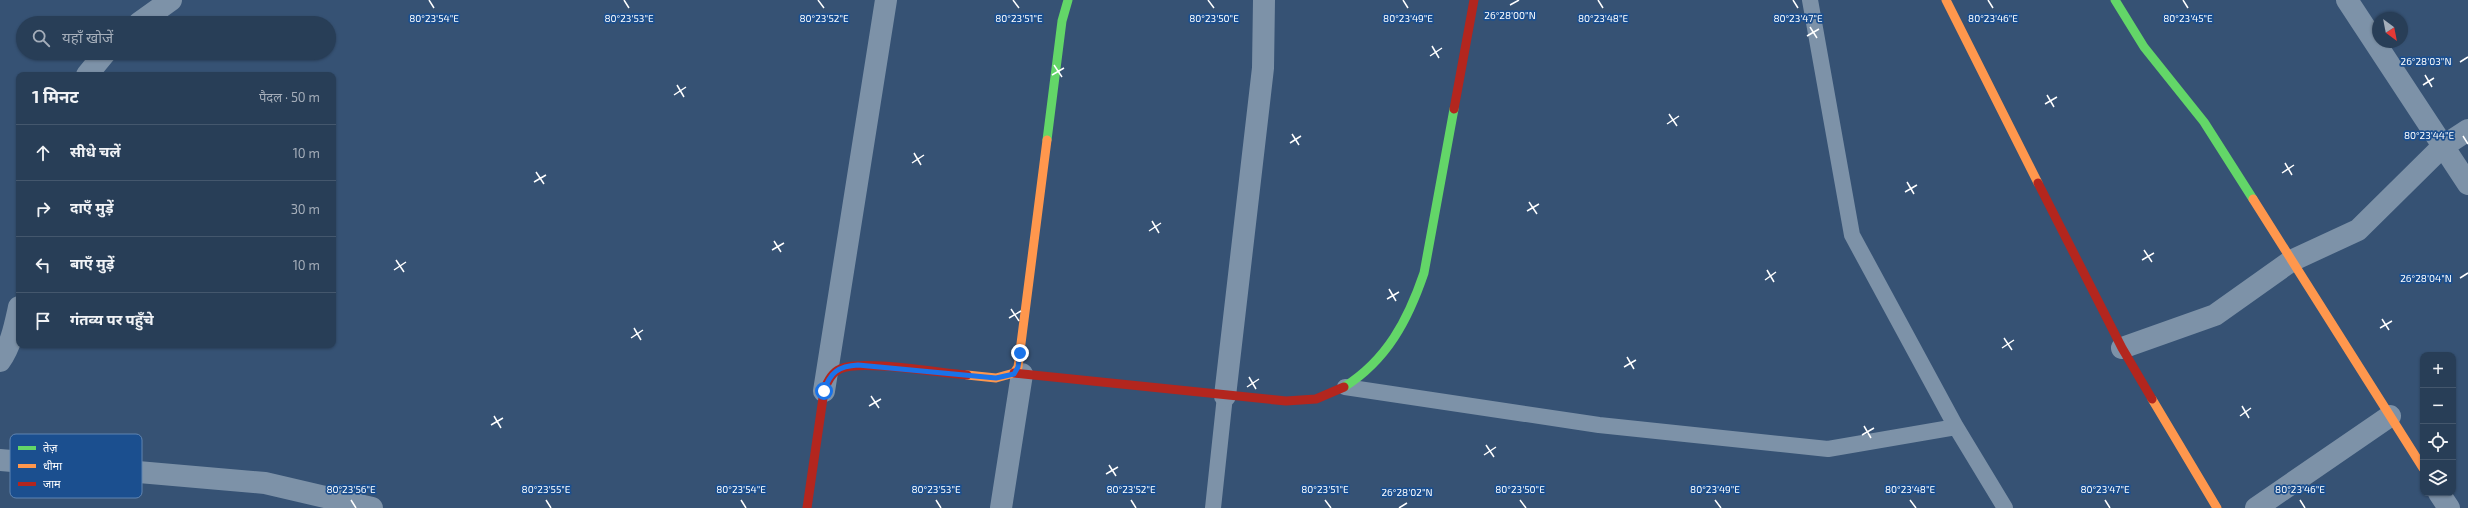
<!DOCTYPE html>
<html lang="hi">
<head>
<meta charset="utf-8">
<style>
  :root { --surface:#283e57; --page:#30455d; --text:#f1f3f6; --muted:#a5aeba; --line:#44576d }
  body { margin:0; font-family:"Exo 2","Noto Sans Devanagari",sans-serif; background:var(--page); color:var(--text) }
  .controls { position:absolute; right:12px; bottom:12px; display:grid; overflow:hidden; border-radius:8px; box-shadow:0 1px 3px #0004 }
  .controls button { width:36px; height:36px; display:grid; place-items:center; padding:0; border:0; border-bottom:1px solid var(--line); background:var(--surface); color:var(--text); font:20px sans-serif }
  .compass { position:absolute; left:2372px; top:12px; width:36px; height:36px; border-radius:50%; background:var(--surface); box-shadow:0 1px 3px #0004; rotate:148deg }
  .stop { position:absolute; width:12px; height:12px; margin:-9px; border:3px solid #1a73e8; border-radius:50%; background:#fff }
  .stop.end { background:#1a73e8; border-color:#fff; box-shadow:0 1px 4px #0008 }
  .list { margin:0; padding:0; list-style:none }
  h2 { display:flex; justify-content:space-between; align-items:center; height:52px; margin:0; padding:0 16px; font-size:17px }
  h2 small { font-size:13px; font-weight:400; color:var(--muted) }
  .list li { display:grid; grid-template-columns:26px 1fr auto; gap:12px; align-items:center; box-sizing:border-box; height:56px; padding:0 16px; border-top:1px solid var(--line) }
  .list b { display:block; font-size:15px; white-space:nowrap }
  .list em { font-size:13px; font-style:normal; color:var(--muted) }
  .icon { flex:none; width:22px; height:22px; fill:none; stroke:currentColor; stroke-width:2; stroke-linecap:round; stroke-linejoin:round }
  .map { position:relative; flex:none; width:2468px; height:508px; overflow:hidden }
  .search { position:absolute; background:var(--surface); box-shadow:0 1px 3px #0004; left:16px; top:16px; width:320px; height:44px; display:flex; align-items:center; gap:10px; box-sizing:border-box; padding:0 14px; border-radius:22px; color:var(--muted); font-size:15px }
  .panel { position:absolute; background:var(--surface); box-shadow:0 1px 3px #0004; left:16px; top:72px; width:320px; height:276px; border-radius:8px }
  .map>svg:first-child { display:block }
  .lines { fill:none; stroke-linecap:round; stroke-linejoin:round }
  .lane { stroke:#7d92a8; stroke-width:16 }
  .street { stroke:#7d92a8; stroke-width:22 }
  .fast { stroke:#63d668; stroke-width:9 }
  .slow { stroke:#ff974d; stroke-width:9 }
  .jam { stroke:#b3261e; stroke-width:9 }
  .route { stroke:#1a73e8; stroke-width:5 }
  .ticks { fill:none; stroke:#fff; stroke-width:1.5 }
  .key { fill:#1b4f8f; stroke:#5f84b1; stroke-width:1 }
  .key-label { font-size:11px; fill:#fff }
  .ticks-label { font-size:10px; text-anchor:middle; fill:#fff; stroke:#1b4f8f; stroke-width:3.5; stroke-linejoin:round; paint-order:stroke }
</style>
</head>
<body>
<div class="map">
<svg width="2468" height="508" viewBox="0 0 2468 508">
  <rect width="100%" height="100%" fill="#365274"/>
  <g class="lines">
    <!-- lane -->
    <path class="lane" d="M1810,0l42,235 104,192 49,81
      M1345,387l254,38 229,24 128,-22
      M1213,508l12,-112"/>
    <!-- street -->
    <path class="street" d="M2347,0l121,184
      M139,23l32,-23
      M87,75l18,-22
      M2122,348l93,-33 76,-54 67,-31 84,-83 26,-17
      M0,361c11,-15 15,-36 19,-54
      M824,391l62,-391
      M1225,396l38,-328 1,-68
      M0,460l265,23 107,25
      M2439,493l10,15
      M1001,508l21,-134
      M2256,508l134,-92"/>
    <!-- fast -->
    <path class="fast" d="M2115,0l29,47 60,75 49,77
      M1047,140l15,-119 6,-21
      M1344,387c43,-27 64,-67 80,-114l30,-164"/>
    <!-- slow -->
    <path class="slow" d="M1946,0l92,183
      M2253,199l170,269
      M967,375l29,3 18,-5 4,-6 29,-227
      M2152,399l65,109"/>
    <!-- jam -->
    <path class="jam" d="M1454,109l20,-109
      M2038,183l84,165 30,51
      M1014,373l272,28 30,-2 28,-12
      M807,508l17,-117c3,-9 7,-18 16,-22 20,-10 100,4 127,6"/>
  </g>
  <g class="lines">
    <!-- route -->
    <path class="route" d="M824,391c6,-19 15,-25 34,-26l138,13 18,-4 4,-7 2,-14"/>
  </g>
  <!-- ticks -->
  <path class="ticks" d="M429,0l5,8M624,0l5,8M818,0l6,8M1013,0l6,8M1208,0l6,8M1403,0l5,8M1598,0l5,8M1793,0l5,8M1988,0l5,8M2183,0l5,8M1510,5l9,-5M1810,27l7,11M1807,36l12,-7M1432,46l7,12M1430,56l12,-8M2460,62l8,-5M1054,65l8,12M1052,75l12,-7M2425,75l7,12M677,85l7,12M2423,85l11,-7M674,95l12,-8M2047,95l7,12M2045,104l12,-7M1669,114l8,12M1667,124l12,-8M1292,134l7,11M2463,136l5,8M1290,143l11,-7M914,153l7,12M912,163l12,-8M2285,163l7,12M536,172l8,12M2282,173l12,-8M534,182l12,-7M1907,182l7,12M1905,192l12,-7M1529,202l8,12M1527,211l12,-7M1152,221l7,12M1149,231l12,-8M774,241l7,11M772,250l12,-7M2144,250l8,12M396,260l8,12M2142,260l12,-7M394,270l12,-8M1767,270l7,12M2460,278l8,-5M1765,280l11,-8M1389,289l7,12M1387,299l12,-7M1011,309l8,12M1009,318l12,-7M2382,319l7,11M634,328l7,12M2380,328l12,-7M631,338l12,-8M2004,338l8,12M2002,348l12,-8M1627,357l7,12M1624,367l12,-7M1249,377l7,12M1247,387l12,-8M871,396l8,12M869,406l12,-7M2242,406l7,12M494,416l7,12M2240,416l11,-8M491,425l12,-7M1864,426l7,12M1862,435l12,-7M1486,445l8,12M1484,455l12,-8M1109,465l7,11M1106,474l12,-7M351,500l5,8M546,500l5,8M741,500l5,8M936,500l5,8M1131,500l5,8M1325,500l6,8M1520,500l6,8M1715,500l6,8M1910,500l6,8M2105,500l5,8M2300,500l5,8M1399,508l8,-5"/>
  <!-- legend -->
  <rect x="10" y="434" width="132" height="64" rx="6" class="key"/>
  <rect x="18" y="446" width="18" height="4" fill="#63d668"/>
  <rect x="18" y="464" width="18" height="4" fill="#ff974d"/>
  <rect x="18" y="482" width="18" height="4" fill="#b3261e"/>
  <g class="key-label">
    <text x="43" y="452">तेज़</text>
    <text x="43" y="470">धीमा</text>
    <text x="43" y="488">जाम</text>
  </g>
  <g class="ticks-label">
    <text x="1510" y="19">26°28'00"N</text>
    <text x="434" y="22">80°23'54"E</text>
    <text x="629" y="22">80°23'53"E</text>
    <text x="824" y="22">80°23'52"E</text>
    <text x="1019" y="22">80°23'51"E</text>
    <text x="1214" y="22">80°23'50"E</text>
    <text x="1408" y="22">80°23'49"E</text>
    <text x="1603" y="22">80°23'48"E</text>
    <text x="1798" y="22">80°23'47"E</text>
    <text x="1993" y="22">80°23'46"E</text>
    <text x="2188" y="22">80°23'45"E</text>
    <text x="2426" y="65">26°28'03"N</text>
    <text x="2429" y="139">80°23'44"E</text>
    <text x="2426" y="282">26°28'04"N</text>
    <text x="351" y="493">80°23'56"E</text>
    <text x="546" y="493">80°23'55"E</text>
    <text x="741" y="493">80°23'54"E</text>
    <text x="936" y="493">80°23'53"E</text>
    <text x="1131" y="493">80°23'52"E</text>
    <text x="1325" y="493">80°23'51"E</text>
    <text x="1520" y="493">80°23'50"E</text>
    <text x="1715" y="493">80°23'49"E</text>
    <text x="1910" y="493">80°23'48"E</text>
    <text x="2105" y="493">80°23'47"E</text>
    <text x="2300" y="493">80°23'46"E</text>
    <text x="1407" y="496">26°28'02"N</text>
  </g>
</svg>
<div class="controls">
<button>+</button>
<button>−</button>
<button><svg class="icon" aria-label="locate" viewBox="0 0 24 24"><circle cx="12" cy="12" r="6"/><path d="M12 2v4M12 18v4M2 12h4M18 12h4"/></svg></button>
<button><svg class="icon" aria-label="layers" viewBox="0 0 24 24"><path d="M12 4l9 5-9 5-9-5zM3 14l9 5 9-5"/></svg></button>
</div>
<svg class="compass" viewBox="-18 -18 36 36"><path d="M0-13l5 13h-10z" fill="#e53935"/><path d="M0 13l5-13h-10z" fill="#a5aeba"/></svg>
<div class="stop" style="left:824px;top:391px"></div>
<div class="stop end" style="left:1020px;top:353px"></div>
<div class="search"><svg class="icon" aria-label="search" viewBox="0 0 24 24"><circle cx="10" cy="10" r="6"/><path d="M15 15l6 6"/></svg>यहाँ खोजें</div>
<section class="panel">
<h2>1 मिनट<small>पैदल · 50 m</small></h2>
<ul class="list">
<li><svg class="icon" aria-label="ahead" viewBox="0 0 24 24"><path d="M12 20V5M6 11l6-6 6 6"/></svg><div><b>सीधे चलें</b></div><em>10 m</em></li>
<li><svg class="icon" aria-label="right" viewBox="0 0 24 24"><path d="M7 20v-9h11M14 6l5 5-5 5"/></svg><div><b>दाएँ मुड़ें</b></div><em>30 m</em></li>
<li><svg class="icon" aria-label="left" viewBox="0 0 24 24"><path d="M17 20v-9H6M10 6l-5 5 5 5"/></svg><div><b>बाएँ मुड़ें</b></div><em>10 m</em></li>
<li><svg class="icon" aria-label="arrive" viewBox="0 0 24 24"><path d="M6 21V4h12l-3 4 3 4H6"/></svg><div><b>गंतव्य पर पहुँचे</b></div></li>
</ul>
</section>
</div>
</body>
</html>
